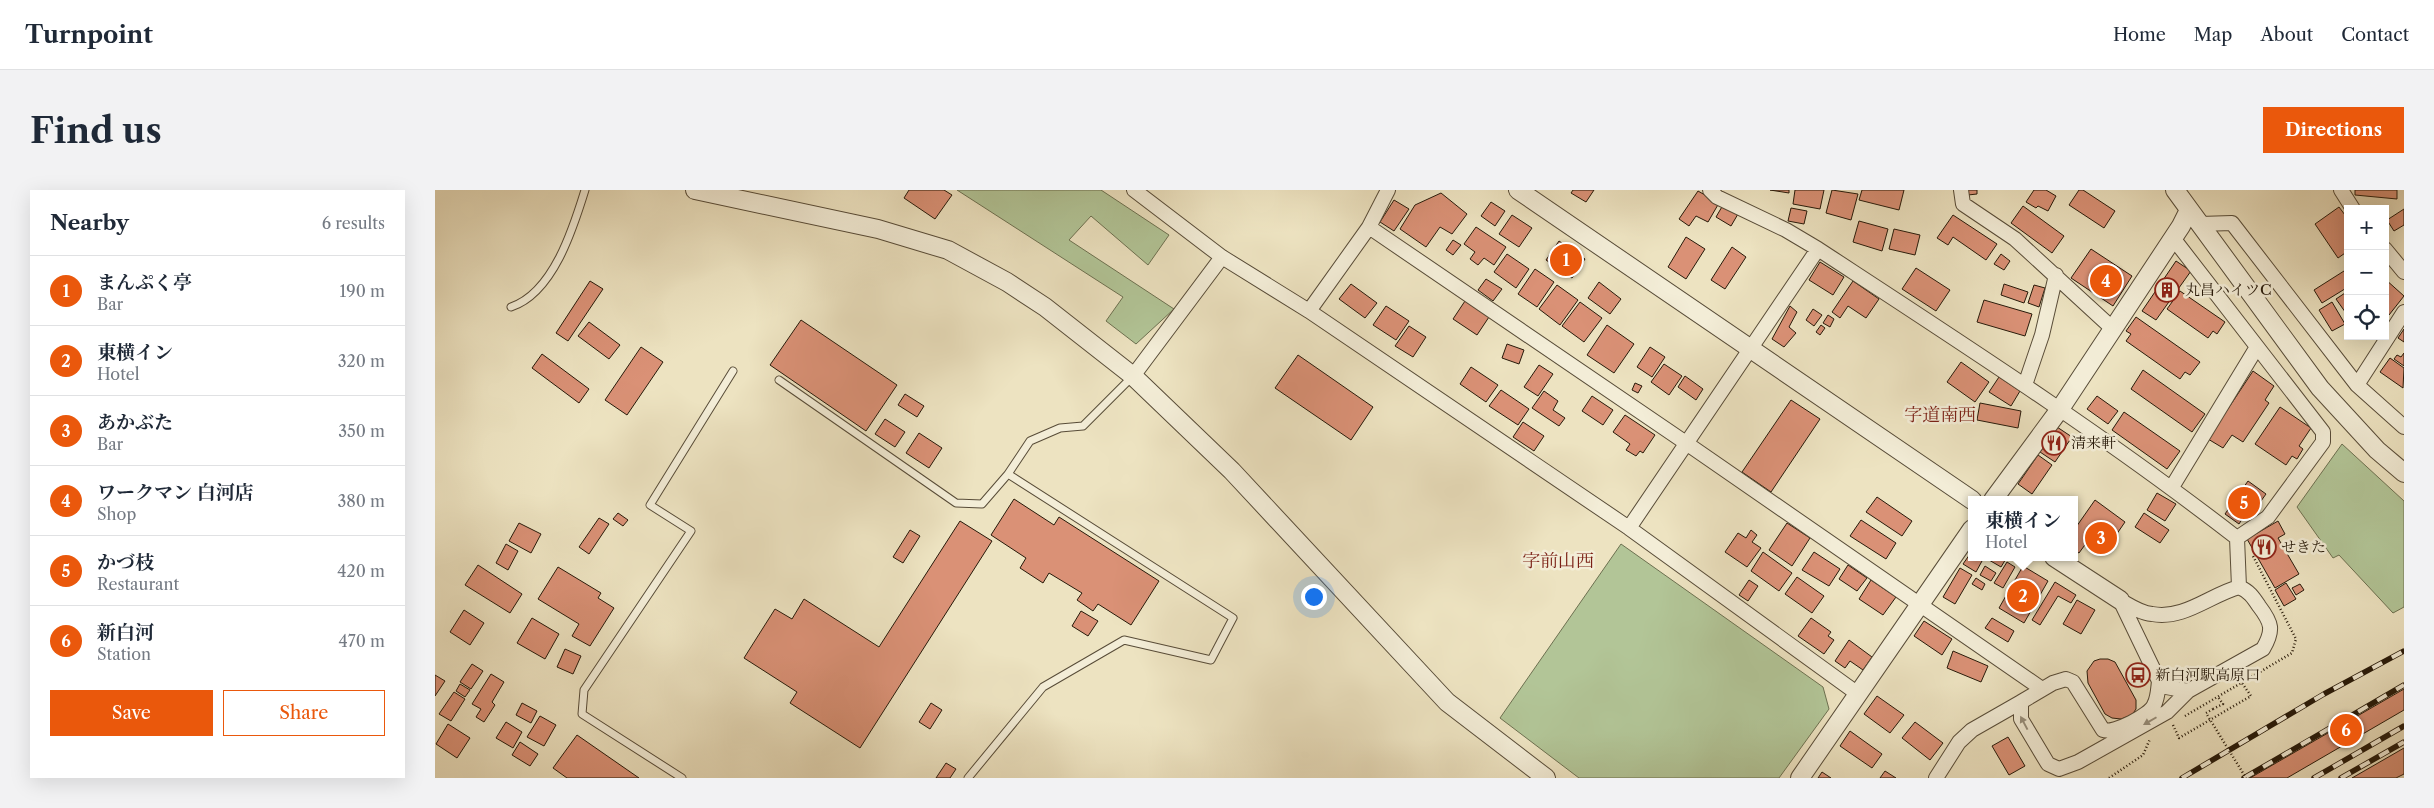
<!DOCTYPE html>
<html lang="en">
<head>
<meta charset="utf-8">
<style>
  :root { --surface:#fff; --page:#f2f2f3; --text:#1f2937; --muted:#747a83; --line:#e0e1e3; --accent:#ea580c }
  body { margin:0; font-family:"Libre Caslon Text","Noto Serif JP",serif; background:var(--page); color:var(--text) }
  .controls { position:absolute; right:15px; top:15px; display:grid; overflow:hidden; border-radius:0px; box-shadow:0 5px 20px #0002 }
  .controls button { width:45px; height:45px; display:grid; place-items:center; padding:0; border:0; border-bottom:1px solid var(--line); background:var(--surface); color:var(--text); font:25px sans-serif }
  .you { position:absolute; left:878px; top:406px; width:18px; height:18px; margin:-12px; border:4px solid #fff; border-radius:50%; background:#1a73e8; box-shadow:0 0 0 8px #1a73e833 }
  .badge { display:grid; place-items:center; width:32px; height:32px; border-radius:50%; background:var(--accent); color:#fff; font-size:16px; font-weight:700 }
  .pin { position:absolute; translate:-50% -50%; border:2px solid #fff; box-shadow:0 1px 5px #0006 }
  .popup { position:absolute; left:1533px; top:306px; width:110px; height:65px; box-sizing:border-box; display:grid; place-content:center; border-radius:0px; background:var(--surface); filter:drop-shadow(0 1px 4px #0005); font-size:16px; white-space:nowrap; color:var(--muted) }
  .popup b { font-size:19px; color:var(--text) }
  .popup::after { content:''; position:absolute; left:50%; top:100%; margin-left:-10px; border:10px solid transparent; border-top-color:var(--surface) }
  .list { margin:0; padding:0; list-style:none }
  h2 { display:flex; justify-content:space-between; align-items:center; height:65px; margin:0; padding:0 20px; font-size:21px }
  h2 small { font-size:16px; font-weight:400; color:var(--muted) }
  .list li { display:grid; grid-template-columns:32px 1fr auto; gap:15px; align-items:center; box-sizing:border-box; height:70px; padding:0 20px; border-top:1px solid var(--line) }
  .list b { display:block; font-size:19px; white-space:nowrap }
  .list p { margin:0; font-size:16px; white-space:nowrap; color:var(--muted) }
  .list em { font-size:16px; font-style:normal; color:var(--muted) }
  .actions { display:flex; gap:10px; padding:15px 20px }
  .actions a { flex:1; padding:11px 0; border:1px solid var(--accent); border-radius:0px; text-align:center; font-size:18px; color:var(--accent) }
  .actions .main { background:var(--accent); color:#fff }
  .icon { flex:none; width:28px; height:28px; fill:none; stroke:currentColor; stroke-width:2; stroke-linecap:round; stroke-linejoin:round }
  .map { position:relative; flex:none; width:1969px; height:588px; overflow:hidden; border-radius:0px }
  header { display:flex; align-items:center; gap:30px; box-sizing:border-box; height:70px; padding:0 25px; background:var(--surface); border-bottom:1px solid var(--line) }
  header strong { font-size:24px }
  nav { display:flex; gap:28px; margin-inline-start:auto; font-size:18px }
  .intro { display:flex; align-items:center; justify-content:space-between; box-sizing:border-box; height:120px; padding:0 30px }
  h1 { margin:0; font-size:35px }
  .button { padding:12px 22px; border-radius:0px; background:var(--accent); color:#fff; font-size:18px; font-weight:700 }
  main { display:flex; gap:30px; padding:0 30px }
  aside { flex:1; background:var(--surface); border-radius:0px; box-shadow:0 5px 20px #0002 }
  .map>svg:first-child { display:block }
  .green { fill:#b2c597; stroke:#6c7050 }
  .building { fill:#da9176; stroke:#271a0a }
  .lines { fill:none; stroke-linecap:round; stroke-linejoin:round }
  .service-casing { stroke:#584c38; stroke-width:9 }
  .minor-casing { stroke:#584c38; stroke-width:16 }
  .tertiary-casing { stroke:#584c38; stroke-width:20 }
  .path { stroke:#271a0a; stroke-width:2.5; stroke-dasharray:1 2.5; stroke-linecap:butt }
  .service { stroke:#f3edd7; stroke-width:7 }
  .minor { stroke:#f3edd7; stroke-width:14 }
  .tertiary { stroke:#f3edd7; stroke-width:18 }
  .rail-casing { stroke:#271a0a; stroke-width:5.5 }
  .rail { stroke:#f3edd7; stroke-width:4; stroke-dasharray:11; stroke-linecap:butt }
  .path-bridge { stroke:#271a0a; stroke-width:2.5; stroke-dasharray:1 2.5; stroke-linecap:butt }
  .oneway { fill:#978e7b }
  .labels { text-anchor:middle; stroke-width:5; stroke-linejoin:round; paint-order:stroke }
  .poi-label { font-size:15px; fill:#271a0a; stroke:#f3edd7; text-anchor:start }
  .quarter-label { font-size:18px; fill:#7a1f14; stroke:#f3edd7 }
</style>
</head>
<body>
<header>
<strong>Turnpoint</strong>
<nav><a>Home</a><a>Map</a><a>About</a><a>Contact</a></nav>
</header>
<div class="intro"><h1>Find us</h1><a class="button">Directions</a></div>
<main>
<aside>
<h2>Nearby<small>6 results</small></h2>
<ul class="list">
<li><span class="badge">1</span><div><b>まんぷく亭</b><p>Bar</p></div><em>190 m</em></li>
<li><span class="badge">2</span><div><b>東横イン</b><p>Hotel</p></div><em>320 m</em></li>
<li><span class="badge">3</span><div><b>あかぶた</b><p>Bar</p></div><em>350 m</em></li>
<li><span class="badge">4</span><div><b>ワークマン 白河店</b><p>Shop</p></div><em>380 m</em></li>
<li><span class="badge">5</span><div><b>かづ枝</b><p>Restaurant</p></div><em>420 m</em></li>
<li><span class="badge">6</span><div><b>新白河</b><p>Station</p></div><em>470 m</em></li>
</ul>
<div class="actions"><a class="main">Save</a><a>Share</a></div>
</aside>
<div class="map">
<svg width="1969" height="588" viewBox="0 0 1969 588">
  <rect width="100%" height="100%" fill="#ede3c1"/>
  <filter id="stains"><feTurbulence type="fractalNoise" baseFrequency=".004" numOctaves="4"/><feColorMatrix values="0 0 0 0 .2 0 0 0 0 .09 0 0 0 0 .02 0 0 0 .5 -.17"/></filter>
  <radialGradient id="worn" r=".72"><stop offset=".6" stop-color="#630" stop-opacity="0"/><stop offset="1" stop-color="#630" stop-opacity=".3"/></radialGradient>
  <!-- green -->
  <path class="green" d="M522,0h144l68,45 -21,30 -57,-49 -22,24 105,69 -38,35 -30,-23 17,-24z
    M1907,254l62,57v106l-11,6 -54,-58 -6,3 -36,-51z
    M1186,354l202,143 6,22 -50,69h-200l-79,-60z"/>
  <!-- building -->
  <path class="building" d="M474,0h35l8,5 -17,24 -31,-21z
    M1138,0h21l-8,12 -15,-9z
    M1335,0h19v3z
    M1360,0h29l-4,19 -27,-5z
    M1397,0l26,4 -7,26 -25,-7z
    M1427,0h42l-5,20 -40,-10z
    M1533,0h9v4l-9,1z
    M1599,0h12l10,6 -8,15 -10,-5 -2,2 -10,-6z
    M1644,0h4l32,21 -11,17 -35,-23z
    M1920,0h42v9l-42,-4z
    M1263,1l21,12 -11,19 -12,-6 -7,10 -10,-7z
    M1006,3l26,21 -15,20 -12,-7 -14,20 -26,-18 15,-24z
    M959,10l15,9 -15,22 -14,-9z
    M1056,12l14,9 -10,15 -14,-10z
    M1288,15l15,9 -7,12 -15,-9z
    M1588,16l41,30 -12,17 -41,-30z
    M1904,17l9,12v32l-10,7 -23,-34z
    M1356,18l16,3 -3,13 -16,-3z
    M1969,19v16l-10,6 -7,-11z
    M1077,25l20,13 -13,19 -20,-13z
    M1518,25l44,29 -11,16 -33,-23 -5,8 -11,-7z
    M1424,31l29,8 -6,22 -29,-9z
    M1041,37l30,20 -12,18 -10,-7 -6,7 -8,-6 5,-7 -11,-8z
    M1459,39l26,6 -5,20 -26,-6z
    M1251,47l19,12 -19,30 -18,-12z
    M1018,50l8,5 -8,10 -7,-5z
    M1124,51l26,18 -13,19 -26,-18z
    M1297,57l14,10 -21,32 -14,-9z
    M1656,59l41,27 -19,30 -42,-28z
    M1072,64l22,15 -13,19 -22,-16z
    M1566,64l9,7 -6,9 -10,-6z
    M1741,71l15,10 -35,49 -14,-9z
    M1385,72l24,15 -11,18 -24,-15z
    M1481,78l34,22 -14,21 -34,-22z
    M1100,79l19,13 -17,25 -19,-13z
    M1909,81l4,6v10l-26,16 -8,-13z
    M1051,89l16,10 -9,12 -15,-11z
    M1950,89l19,17 -15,19 -4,-4z
    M155,91l13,8 -35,52 -12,-8z
    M1418,91l26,18 -13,19 -18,-12 -8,12 -8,-6z
    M1164,92l22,17 -11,15 -22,-16z
    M916,94l26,19 -12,15 -26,-19z
    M1569,94l24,8 -4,11 -23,-8z
    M1122,95l21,15 -18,25 -21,-16z
    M1599,95l11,3 -6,19 -11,-4z
    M1745,101l45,31 -8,12 -4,-3 -5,7 -41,-29z
    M1913,101v25l-12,-17z
    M1549,110l48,14 -7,22 -48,-14z
    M1030,111l24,16 -12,18 -24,-16z
    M1145,112l22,16 -18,24 -22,-16z
    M1897,112l13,22 -13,7 -13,-21z
    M951,116l23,15 -13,19 -23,-15z
    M1355,116l7,6 -8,15 7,6 -12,14 -12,-8z
    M1378,119l9,6 -8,11 -8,-6z
    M1393,125l6,4 -4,8 -7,-4z
    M1701,127l64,45 -10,13 -5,-3 -5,7 -54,-38 5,-7 -5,-3z
    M366,130l96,65 -31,46 -96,-66z
    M154,132l31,23 -11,14 -31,-23z
    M1172,135l27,19 -20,29 -27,-18z
    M1386,135l4,3 -5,7 -4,-3z
    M974,136l17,11 -13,20 -18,-11z
    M1969,139v13l-6,-4z
    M1072,154l17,6 -5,14 -17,-6z
    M206,157l22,15 -36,53 -22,-15z
    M1215,157l15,10 -13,20 -15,-10z
    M1969,163v13l-10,-7 3,-4 4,2z
    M107,164l47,35 -10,14 -47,-35z
    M863,165l75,52 -22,33 -76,-52z
    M1955,168l14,10 -1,20 -23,-16z
    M1526,172l28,20 -14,20 -28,-20z
    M1229,174l18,12 -13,19 -18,-13z
    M1104,175l14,9 -15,22 -14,-9z
    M1036,177l27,18 -12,17 -26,-18z
    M1708,180l62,44 -13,18 -61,-43z
    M1818,181l21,15 -9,14 4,3 -26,39 -11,-7 -9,13 -15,-9z
    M1250,186l18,13 -7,11 -18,-13z
    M1564,187l21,14 -9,15 -22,-14z
    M1200,193l7,3 -4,7 -6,-3z
    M1066,200l28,19 -11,16 -29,-19z
    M1109,201l14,10 -5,9 12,8 -6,8 -27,-18z
    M470,204l19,12 -7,11 -19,-12z
    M1157,206l21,14 -10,15 -21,-14z
    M1662,206l21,15 -10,13 -21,-15z
    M1356,210l29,19 -49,73 -29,-20z
    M1545,213l41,8 -3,17 -41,-8z
    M1845,217l31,21 -12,18 4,3 -6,10 -5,-3 -6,9 -31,-21z
    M1689,222l56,39 -13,18 -55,-39z
    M1190,225l30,20 -12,18 -3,-2 -4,5 -10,-6 4,-6 -17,-12z
    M450,229l20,13 -10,15 -20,-13z
    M1088,232l21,14 -10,15 -21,-14z
    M1622,237l15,10 -17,25 -15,-10z
    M484,243l23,15 -13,20 -23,-15z
    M1603,265l14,10 -20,29 -14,-10z
    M1813,291l18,13 -18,25 -4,-3 -5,8 -14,-10z
    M1722,303l19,11 -11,17 -18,-11z
    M1442,307l35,24 -10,15 -36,-24z
    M579,309l40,26 5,-8 100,64 -28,44 -33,-21 -5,7 -16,-11 5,-7 -33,-20 -6,10 -23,-15 6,-10 -35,-23z
    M1660,310l30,22 -11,16 -16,-11 -19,26 -5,-3v-20z
    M183,323l10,7 -5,6 -10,-7z
    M1709,323l25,17 -9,13 -25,-16z
    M164,328l10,6 -20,30 -10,-7z
    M1426,330l35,23 -10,16 -36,-23z
    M525,331l32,20 -132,207 -70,-45 7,-11 -53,-34 31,-49 17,10 12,-20 75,48z
    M1843,331l7,13 -7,4 21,36 -24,14 -28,-49z
    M84,333l22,11 -10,19 -22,-12z
    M1352,333l23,15 -18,28 -23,-16z
    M475,340l10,6 -17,27 -10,-6z
    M1316,340l6,5 -5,7 9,6 -14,19 -22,-15 13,-19 8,5z
    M71,354l12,7 -10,19 -12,-7z
    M1328,362l29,21 -13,18 -28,-20z
    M1379,362l26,17 -11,17 -27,-16z
    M1535,364l2,3 10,4 -6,11 -13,-8z
    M1556,367h16l-6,10 -12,-7z
    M1572,372l8,5 -12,21 -9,-5z
    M43,375l44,29 -12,19 -45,-28z
    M1413,375l19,13 -10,13 -18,-12z
    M1550,376l11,7 -5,8 -11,-6z
    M1588,376l25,15 -24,42 -25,-15z
    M123,377l43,26 -3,5 16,10 -24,38 -18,-10 7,-12 -41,-25z
    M1525,378l12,7 -17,29 -12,-7z
    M1362,387l27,19 -12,17 -27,-19z
    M1541,388l9,6 -3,6 -10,-6z
    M1314,390l9,6 -10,15 -9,-6z
    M1436,390l25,17 -13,18 -24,-16z
    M1620,392l21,13 -5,8 -13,-7 -18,29 -8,-5z
    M1851,393l10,16 -12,7 -9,-16z
    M1865,394l4,6 -8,5 -4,-7z
    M1642,410l18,10 -14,24 -18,-10z
    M29,420l20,13 -14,22 -20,-13z
    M646,421l17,10 -10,15 -16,-10z
    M97,428l27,16 -14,25 -28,-16z
    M1376,428l20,14 -3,4 6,4 -10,14 -26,-18z
    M1557,428l22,13 -6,11 -23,-14z
    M1489,431l28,18 -10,16 -28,-19z
    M1414,450l23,17 -9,13 -13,-9 -5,7 -10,-7z
    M130,459l16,7 -8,18 -16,-7z
    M1518,461l35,15 -7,16 -34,-14z
    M1665,469h8l7,3 21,38v9l-4,6 -11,4 -9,-1 -7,-4 -17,-31 -1,-12 7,-10z
    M37,474l11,7 -12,18 -11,-7z
    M56,484l13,8 -12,20 3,3 -11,17 -8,-5 5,-8 -9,-5z
    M0,485l10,6 -10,15z
    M25,494l10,6 -5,7 -9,-6z
    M1969,499v21l-117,68h-37z
    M19,502l11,7 -14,22 -12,-7z
    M1442,506l27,19 -14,18 -26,-19z
    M87,513l15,8 -6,12 -15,-8z
    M496,513l11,7 -12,19 -11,-7z
    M105,526l16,9 -12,21 -17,-9z
    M71,532l16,10 -9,16 -17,-10z
    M1480,532l28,21 -13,17 -28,-22z
    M13,534l22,14 -13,20 -21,-14z
    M1415,541l32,23 -10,14 -32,-22z
    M142,545l62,43h-72l-14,-10z
    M1573,547l17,29 -16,9 -17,-29z
    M85,552l18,12 -8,12 -18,-11z
    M1969,558v26l-8,4h-44z
    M511,573l10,6 -6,9h-14z
    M1450,581l11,7h-16z
    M1387,582l9,6h-13z"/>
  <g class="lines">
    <!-- service casing -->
    <g class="service-casing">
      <path id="service" d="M76,117c42,-14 62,-78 74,-117
        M344,190l177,123 26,1 26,-30 22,-33 30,-13 23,-2 50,-50
        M247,588l-100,-64 2,-24 107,-159 -41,-26 83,-134
        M533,588l75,-91 81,-47 87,20 22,-42 -225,-144"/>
    </g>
    <!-- minor casing -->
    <g class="minor-casing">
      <path id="minor" d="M699,0l88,67 87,54 320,217 229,166
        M1275,0l7,7 69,33 32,19c142,93 285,185 419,289l2,49
        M1526,0l2,14 52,35 97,89
        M1906,0l12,19
        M1765,34l32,-1 125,162 47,42
        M934,37l317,216 356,246
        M1738,48l150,194v10l-55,75 -31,21
        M1950,59l19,23
        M874,121l60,-84 19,-37
        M698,186l89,-119
        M1590,195l17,-50 14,-60
        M1922,195l47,-73
        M1737,297l85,-140
        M1194,338l189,-279
        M1804,397c10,4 14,10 20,19 13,17 15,24 4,43l-75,42 -22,-4 -7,-6 -39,-81c9,5 20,13 32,14 32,6 58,-19 87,-27z
        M1724,491c-1,8 -1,17 -5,24 -4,10 -40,29 -51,25l-30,-48 -7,-3 -13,4 -32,19v17l27,45 11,5 19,-7 89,-50 21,-21
        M1501,588l23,-36 13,-12 49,-28"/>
    </g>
    <!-- tertiary casing -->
    <g class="tertiary-casing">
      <path id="tertiary" d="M260,0l183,39 70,21 59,32 38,25 88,69 99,95 215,231 99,76
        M1083,0l454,310
        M1740,0l145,198 57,62 27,23
        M1558,310l67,-91 121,-183 8,-16
        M1619,367l66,43
        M1365,588l172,-249"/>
    </g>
    <!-- path -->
    <path class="path" d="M1778,519l10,-5 -5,-7
      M1750,526l107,-63 4,-14 -43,-83
      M1738,535l6,13 72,-42 -9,-13
      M1674,588l34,-23 7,-16"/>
    <!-- service -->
    <use href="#service" class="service"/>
    <!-- minor -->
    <use href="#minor" class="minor"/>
    <!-- tertiary -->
    <use href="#tertiary" class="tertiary"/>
    <!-- rail casing -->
    <g class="rail-casing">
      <path id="rail" d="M1747,588l142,-84 80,-43
        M1809,588l160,-93
        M1879,588l90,-52
        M1906,588l63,-36"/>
    </g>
    <!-- rail -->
    <use href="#rail" class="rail"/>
    <!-- path-bridge -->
    <path class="path-bridge" d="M1778,519l-7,4 40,65"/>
  </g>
  <!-- one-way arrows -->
  <defs><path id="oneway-solid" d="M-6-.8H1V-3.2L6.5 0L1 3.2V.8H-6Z" transform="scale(1.25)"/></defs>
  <g class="oneway">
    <use href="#oneway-solid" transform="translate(1715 531) rotate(150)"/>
    <use href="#oneway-solid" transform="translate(1589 533) rotate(-118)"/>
  </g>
  <!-- icons -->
  <defs>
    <g id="building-ring" transform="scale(1.25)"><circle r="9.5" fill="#f3edd7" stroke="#8f2418" stroke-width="1.5"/><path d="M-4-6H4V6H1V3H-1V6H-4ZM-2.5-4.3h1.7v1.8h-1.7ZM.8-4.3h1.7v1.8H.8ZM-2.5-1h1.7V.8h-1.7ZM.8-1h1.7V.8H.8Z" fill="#8f2418"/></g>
    <g id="restaurant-ring" transform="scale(1.25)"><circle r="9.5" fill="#f3edd7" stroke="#8f2418" stroke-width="1.5"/><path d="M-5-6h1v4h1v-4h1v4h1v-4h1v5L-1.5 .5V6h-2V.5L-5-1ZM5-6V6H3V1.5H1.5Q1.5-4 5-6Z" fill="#8f2418"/></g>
    <g id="bus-ring" transform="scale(1.25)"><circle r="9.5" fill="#f3edd7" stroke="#8f2418" stroke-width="1.5"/><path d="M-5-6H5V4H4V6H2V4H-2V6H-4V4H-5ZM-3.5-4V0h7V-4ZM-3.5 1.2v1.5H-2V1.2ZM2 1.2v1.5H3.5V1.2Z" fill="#8f2418"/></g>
  </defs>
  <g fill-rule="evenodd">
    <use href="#building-ring" x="1732" y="100"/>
    <use href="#restaurant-ring" x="1619" y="253"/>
    <use href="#restaurant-ring" x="1829" y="357"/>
    <use href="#bus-ring" x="1703" y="485"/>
  </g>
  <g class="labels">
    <!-- poi labels -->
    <g class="poi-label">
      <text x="1750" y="105">丸昌ハイツC</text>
      <text x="1636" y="258">清来軒</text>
      <text x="1846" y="362">せきた</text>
      <text x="1720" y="490">新白河駅高原口</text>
    </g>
    <!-- quarter labels -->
    <g class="quarter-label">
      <text x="1505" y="231">字道南西</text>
      <text x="1123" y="377">字前山西</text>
    </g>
  </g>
  <rect width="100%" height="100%" filter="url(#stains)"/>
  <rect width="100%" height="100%" fill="url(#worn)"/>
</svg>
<div class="controls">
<button>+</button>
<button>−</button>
<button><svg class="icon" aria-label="locate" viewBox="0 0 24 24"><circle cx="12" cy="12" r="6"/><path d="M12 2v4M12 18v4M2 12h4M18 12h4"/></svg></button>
</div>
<div class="you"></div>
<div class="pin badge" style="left:1131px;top:70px">1</div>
<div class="pin badge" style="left:1588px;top:406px">2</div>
<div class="popup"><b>東横イン</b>Hotel</div>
<div class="pin badge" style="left:1666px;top:348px">3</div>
<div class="pin badge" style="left:1671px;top:91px">4</div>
<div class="pin badge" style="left:1809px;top:313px">5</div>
<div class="pin badge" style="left:1911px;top:540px">6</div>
</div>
</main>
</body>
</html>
